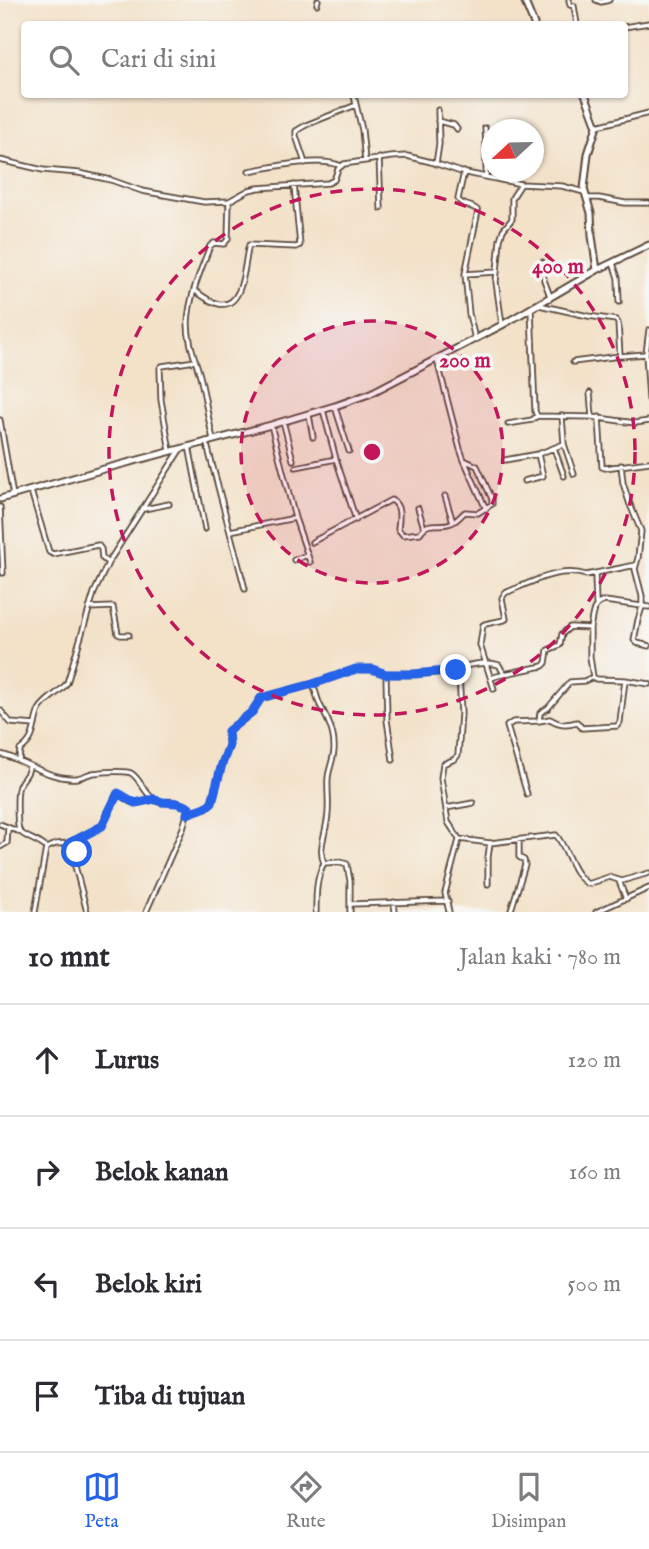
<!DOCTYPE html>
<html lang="id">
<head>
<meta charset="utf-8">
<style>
  :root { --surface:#fff; --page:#f2f2f3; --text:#2b2b33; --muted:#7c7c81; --line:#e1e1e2; --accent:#2563eb }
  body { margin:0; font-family:"IM FELL English",serif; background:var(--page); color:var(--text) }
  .compass { position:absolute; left:481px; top:119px; width:63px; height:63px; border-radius:50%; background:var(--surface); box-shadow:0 2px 5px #0004; rotate:248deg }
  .stop { position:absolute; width:21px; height:21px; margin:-16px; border:5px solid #2563eb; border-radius:50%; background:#fff }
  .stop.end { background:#2563eb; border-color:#fff; box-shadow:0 2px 7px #0008 }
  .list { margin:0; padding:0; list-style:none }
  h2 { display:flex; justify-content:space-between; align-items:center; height:91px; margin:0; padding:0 28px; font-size:30px }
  h2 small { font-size:23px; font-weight:400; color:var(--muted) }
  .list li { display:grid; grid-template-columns:46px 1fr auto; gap:21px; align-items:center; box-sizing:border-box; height:112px; padding:0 28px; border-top:2px solid var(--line) }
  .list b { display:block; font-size:26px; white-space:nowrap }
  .list em { font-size:23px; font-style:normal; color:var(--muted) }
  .icon { flex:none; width:38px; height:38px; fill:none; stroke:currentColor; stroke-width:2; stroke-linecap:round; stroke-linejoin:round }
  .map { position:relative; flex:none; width:649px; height:912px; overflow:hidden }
  .search { position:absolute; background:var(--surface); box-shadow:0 2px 5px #0004; left:21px; right:21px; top:21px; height:77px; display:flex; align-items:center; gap:18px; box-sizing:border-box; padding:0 24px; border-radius:7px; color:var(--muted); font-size:26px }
  .sheet { height:539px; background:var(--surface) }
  nav { display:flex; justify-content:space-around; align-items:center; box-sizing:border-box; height:98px; border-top:2px solid var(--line); background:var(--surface); font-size:19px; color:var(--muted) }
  nav a { display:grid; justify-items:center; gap:4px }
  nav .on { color:var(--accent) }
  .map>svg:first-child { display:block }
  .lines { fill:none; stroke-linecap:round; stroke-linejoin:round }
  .street-casing { stroke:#574538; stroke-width:7 }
  .secondary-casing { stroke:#574538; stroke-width:9 }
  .street { stroke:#fff; stroke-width:3.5 }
  .secondary { stroke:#fff; stroke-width:5 }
  .route { stroke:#2563eb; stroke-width:9 }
  .ring { fill:none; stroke:#c2185b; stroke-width:3.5; stroke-dasharray:12 9 }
  .centre { fill:#c2185b; stroke:#f6f6f2; stroke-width:3.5 }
  .ring-label { font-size:21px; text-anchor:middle; font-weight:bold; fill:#c2185b; stroke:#f6f6f2; stroke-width:7; stroke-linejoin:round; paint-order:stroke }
</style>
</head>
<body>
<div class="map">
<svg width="649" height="912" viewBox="0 0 649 912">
  <rect width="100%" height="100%" fill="#f6f6f2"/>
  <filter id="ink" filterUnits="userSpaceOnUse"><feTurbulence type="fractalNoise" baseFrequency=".0143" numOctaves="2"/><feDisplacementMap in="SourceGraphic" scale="14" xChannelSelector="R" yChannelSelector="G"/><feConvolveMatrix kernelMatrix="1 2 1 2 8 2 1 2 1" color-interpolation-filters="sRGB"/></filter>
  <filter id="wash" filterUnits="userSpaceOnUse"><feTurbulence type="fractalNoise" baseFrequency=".00686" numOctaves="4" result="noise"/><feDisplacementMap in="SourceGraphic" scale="28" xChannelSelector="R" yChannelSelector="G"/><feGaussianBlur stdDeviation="1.57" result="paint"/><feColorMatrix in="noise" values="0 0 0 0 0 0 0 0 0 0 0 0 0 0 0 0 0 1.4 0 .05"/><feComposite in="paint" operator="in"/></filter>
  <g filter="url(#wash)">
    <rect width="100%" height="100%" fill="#f3e1c8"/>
  </g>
  <g filter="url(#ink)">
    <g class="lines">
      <!-- street casing -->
      <g class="street-casing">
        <path id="street" d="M569,0l1,5 4,1 3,18
          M596,0l5,2 8,-2
          M317,4l1,-4
          M624,27l25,-4
          M354,96l8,34 3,31
          M438,121l16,4 3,4
          M597,126l52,-13
          M485,128l1,16v33
          M379,158l2,50
          M0,160l43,10 36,3 32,7 31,11 62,11 25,-1 20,-11 9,-2 70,-5 6,-3 4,-11 6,-5 47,-7 16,-1 24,6 30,10 60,12 41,2 22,6
          M305,163l-9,-27v-5l10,-6 50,-20
          M436,164l3,-20 -1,-34
          M249,171c22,-4 74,-15 92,-5
          M464,172l-6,27c4,8 15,5 20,12l-13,63 4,40 6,25
          M587,198h12l26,5h24
          M542,262l2,18 6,16
          M613,263l5,15 1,24
          M465,274l31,-2
          M194,290c7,5 16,12 25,14 26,5 25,-44 30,-59l47,2 4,-2 -6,-60
          M539,305l49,11 28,4 2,3 2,33 26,-2
          M531,309l4,102 2,5 55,1 43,6 14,-2
          M502,325l-6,-43 4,-42 3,-10 9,-11v-21l9,-14
          M649,330l-3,24 3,45
          M573,362l47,-6
          M590,393l2,24
          M335,407l14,44
          M323,410l13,49 20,61
          M309,415l4,22
          M562,416l2,28 10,30
          M599,417l3,50 3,1 44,-6
          M0,420l13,76
          M283,421l10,39
          M508,424l24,-4 5,-4
          M271,425l24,93 15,44
          M213,439c-5,-21 -8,-42 -13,-63 -5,-18 -12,-34 -12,-53 1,-27 13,-53 22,-77l4,-3 10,1 4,-5 1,-38
          M206,441l39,148
          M189,446l16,83
          M554,448l10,28
          M170,451l-9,-51 -1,-32 2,-2 33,-5
          M464,460l22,49
          M505,460l33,-6 26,-10
          M621,465l2,18 6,19 12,29 -3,27 -3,11 7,27v11l-4,13 -4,20 3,3 12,3
          M296,467l40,-8
          M524,481l19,-5 -5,-22
          M31,491l18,61 4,2 45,-9 3,4 1,9 6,5
          M445,496l8,26
          M0,507l3,66
          M418,508l6,20
          M144,509l25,-5
          M230,531l65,-13
          M312,542l79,-42c11,5 8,19 7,29l5,6 17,-2c9,-14 19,-5 31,-10 6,-2 9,-7 14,-11l13,1 14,-9v-5l-15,-33 -13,-6 -4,-11 -23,-89
          M294,560l13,-5
          M595,575l1,29
          M89,608l24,-1 5,27 3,1h8
          M590,628c3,-12 1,-24 15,-27l44,6
          M459,671l2,43 -3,41 -3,4 -12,5 -2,14 7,44 11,17 31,4 66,-8c12,14 15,39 32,49l21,-7 13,4 27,-8
          M386,674l1,46 6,40
          M491,678l13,-4
          M313,685c3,6 4,14 7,20 7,13 14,26 14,41 1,11 -5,21 -6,32 -1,14 2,29 -1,43 -2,15 -9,28 -3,42l16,-1 7,2 3,17v31
          M494,689l-14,-44 3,-20 2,-1 19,-4 2,-1 -4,-21 3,-5c25,-10 54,-27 81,-18l50,-10
          M0,710l11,13 24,2
          M539,721l11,-2c10,6 16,6 27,3l5,6 35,-2 3,-4 5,-42
          M0,754c26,6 48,26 77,24 6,-1 11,-4 16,-5 8,-1 31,-3 38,0 10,6 14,23 26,28 5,2 11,1 16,1 6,1 11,3 16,5l-6,21 -37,84
          M19,759l1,-9c17,-12 12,-23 19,-40 6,-11 21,-17 28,-27l27,-90 14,-30 72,-113
          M29,767c-1,9 -7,11 -10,19 -3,6 -2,38 0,44 4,8 21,10 27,18l-11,64
          M527,794l-20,-68 6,-4 26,-1 1,-8 8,-5 22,-26 14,-1 9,-4
          M446,808l27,-5
          M187,814l19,-7 6,-5 10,-38 7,-19 -1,-14 24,-19 9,-14 52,-14 43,-15h16l14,5h28l45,-3 2,-4c12,-3 26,-6 38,-2l5,9 39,-8 3,-3 2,-13 12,-5 2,-11 8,-7 20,1v29l3,20 3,2 29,1 24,4
          M0,824l20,8
          M74,841l3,11 -2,14 12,46
          M0,847l7,-4 1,-15
          M46,848l10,-4 13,-1 33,-17 15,-32c6,1 8,5 14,8 7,2 16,-1 23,-3
          M619,881l7,18
          M488,884v-27l2,-14
          M394,902l1,10
          M351,904l97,-3
          M316,912c0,-16 0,-35 8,-49
          M449,912l-4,-19 14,-53
          M512,912l-1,-2 14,-45 -1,-5 -5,-3v-17
          M596,912l53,-24"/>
      </g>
      <!-- secondary casing -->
      <g class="secondary-casing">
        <path id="secondary" d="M524,0l10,24
          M585,94l12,32 -9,28 -4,35 7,24 1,23 5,34
          M0,499l104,-30 167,-44 64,-19 34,-12 133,-69 95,-55 52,-25"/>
      </g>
      <!-- street -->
      <use href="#street" class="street"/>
      <!-- secondary -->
      <use href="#secondary" class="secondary"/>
    </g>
  </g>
  <g class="lines" filter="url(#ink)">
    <!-- route -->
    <path class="route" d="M77,852l-3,-11 28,-15 16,-33 17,10 19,-4 8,3 15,1 12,4 -2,7 19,-7 6,-5 10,-38 7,-19 -1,-14 24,-19 9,-14 52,-14 43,-15h16l14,5h28l42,-4"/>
  </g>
  <!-- distance rings -->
  <circle cx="372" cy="452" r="131" fill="#c2185b" fill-opacity=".12"/>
  <g class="ring">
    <circle cx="372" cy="452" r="131"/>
    <circle cx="372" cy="452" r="263"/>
  </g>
  <circle cx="372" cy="452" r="10" class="centre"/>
  <g class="ring-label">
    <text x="558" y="273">400 m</text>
    <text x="465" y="367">200 m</text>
  </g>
</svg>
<svg class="compass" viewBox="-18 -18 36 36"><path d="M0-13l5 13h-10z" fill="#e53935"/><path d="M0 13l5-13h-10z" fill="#7c7c81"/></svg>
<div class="stop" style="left:77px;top:852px"></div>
<div class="stop end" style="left:456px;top:670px"></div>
<div class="search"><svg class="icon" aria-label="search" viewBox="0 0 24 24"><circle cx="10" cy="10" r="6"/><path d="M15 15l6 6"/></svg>Cari di sini</div>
</div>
<section class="sheet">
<h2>10 mnt<small>Jalan kaki · 780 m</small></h2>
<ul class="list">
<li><svg class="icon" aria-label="ahead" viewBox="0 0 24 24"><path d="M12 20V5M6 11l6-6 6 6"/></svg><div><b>Lurus</b></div><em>120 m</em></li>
<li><svg class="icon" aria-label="right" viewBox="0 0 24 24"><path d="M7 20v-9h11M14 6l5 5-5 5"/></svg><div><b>Belok kanan</b></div><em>160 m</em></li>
<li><svg class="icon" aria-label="left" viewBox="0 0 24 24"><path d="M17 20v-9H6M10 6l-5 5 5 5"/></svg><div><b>Belok kiri</b></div><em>500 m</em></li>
<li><svg class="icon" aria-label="arrive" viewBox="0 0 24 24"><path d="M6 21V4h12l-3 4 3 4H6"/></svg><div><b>Tiba di tujuan</b></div></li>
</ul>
</section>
<nav>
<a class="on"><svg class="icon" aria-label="map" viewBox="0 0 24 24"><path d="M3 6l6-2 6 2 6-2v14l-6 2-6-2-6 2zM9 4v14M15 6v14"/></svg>Peta</a>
<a><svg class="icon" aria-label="directions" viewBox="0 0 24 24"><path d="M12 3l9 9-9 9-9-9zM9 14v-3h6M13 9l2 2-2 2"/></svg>Rute</a>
<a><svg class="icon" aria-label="saved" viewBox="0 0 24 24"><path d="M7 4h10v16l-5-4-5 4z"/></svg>Disimpan</a>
</nav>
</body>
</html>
